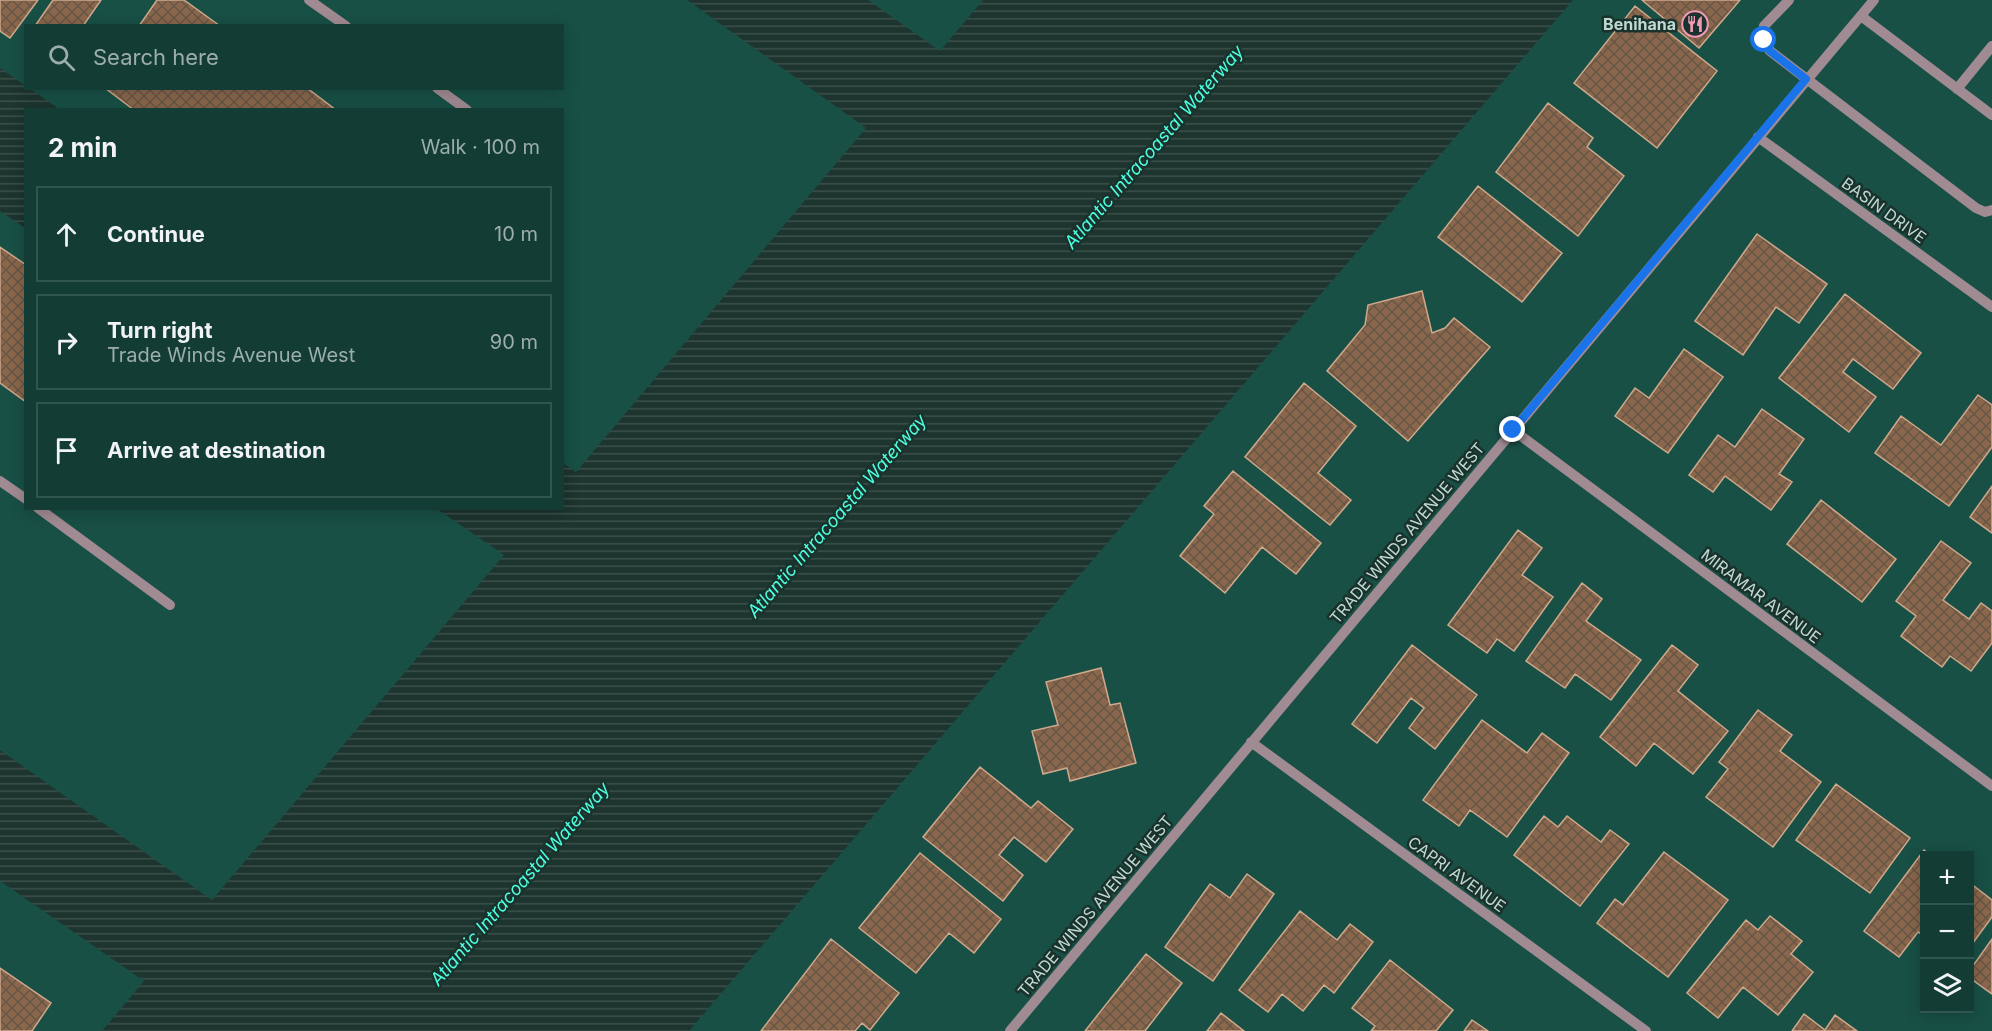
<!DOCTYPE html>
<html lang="en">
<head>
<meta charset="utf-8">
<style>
  :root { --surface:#123c34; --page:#1b433c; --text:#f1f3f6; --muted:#9cadac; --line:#31564f }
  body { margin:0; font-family:Inter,sans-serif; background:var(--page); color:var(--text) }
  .controls { position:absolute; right:18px; bottom:18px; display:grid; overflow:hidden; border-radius:0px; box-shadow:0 3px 15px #0003 }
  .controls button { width:54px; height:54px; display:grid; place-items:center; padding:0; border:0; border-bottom:2px solid var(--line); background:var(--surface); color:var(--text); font:30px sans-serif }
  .stop { position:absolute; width:18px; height:18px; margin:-14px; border:4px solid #1a73e8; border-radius:50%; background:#fff }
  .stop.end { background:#1a73e8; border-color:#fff; box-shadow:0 2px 6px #0008 }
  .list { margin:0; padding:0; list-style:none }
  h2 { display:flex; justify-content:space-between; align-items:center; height:78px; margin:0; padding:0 24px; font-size:26px }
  h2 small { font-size:20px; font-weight:400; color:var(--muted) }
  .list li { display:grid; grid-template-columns:39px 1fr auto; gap:18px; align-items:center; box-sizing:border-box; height:96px; margin:0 12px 12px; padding:0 12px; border:2px solid var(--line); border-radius:0px }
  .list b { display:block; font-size:22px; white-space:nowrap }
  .list p { margin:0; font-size:20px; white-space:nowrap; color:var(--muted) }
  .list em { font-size:20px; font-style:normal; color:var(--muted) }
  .icon { flex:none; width:33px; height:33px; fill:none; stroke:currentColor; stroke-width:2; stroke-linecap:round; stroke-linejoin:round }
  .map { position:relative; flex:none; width:1992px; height:1031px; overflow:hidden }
  .search { position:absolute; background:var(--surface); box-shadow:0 3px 15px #0003; left:24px; top:24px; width:540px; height:66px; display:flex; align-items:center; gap:15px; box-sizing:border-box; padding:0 21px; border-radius:0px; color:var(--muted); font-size:22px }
  .panel { position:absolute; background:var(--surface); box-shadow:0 3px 15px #0003; left:24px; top:108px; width:540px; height:402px; border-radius:0px }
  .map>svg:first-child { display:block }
  .water { fill:url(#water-rules) }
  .building { fill:url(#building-cross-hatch); stroke:#d0a98c; stroke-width:1.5 }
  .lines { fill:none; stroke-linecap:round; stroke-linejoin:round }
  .minor { stroke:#a18b92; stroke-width:10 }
  .route { stroke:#1a73e8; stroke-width:8 }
  .labels { text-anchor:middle; stroke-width:5; stroke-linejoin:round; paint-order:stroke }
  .poi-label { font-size:16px; font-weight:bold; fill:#bfdad3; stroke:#1a312c; text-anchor:end }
  .street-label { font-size:16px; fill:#bfdad3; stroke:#1a312c }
  .water-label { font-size:18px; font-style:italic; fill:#4cffe0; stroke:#1a312c }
</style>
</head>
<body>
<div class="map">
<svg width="1992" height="1031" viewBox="0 0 1992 1031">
  <defs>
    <pattern id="water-rules" width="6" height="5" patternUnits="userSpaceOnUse" patternTransform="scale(1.5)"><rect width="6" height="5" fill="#1d342f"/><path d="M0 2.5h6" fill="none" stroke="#3c514c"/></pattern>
    <pattern id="building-cross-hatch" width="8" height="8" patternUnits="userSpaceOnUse" patternTransform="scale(1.5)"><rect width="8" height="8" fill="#8a674c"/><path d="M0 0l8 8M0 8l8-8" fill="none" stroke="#665646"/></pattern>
  </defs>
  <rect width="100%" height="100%" fill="#185046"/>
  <!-- water -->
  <path class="water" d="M687,0h181l72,51 43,-51h590l-884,1031h-587l42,-50 -144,-100v-131l212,150 292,-345 -67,-46 125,-1 1,-45 13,9 290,-344z
    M0,68l59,41 -33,1 -1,118 -25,-17z"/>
  <!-- building -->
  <path class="building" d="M0,0h38l-28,38 -10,-7z
    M53,0h48l-18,26h-48z
    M157,0h27l36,26h-81z
    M1642,0h98l-41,48z
    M1635,6l82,65 -60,77 -83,-65z
    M105,88h202l29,22h-202z
    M1548,103l45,35 -6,9 37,29 -46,60 -82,-64z
    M1478,186l84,67 -40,49 -84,-65z
    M1757,234l70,50 -28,39 -23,-16 -33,48 -48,-34z
    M0,247l26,18v137l-26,-19z
    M1422,291l10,42 13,-5 9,-10 36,29 -82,94 -81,-70 38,-46 3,-20z
    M1845,294l76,59 -28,36 -40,-30 -10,13 33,25 -27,35 -70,-54z
    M1684,349l39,28 -55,76 -53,-37 20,-28 14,10z
    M1304,383l52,43 -38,47 33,27 -21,25 -85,-68z
    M1978,395l14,10v42l-43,59 -74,-53 26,-37 40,29z
    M1762,409l42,30 -25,35 13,8 -21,28 -46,-34 -12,16 -24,-17 29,-40 17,12z
    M1233,471l88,72 -25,31 -34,-27 -37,46 -45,-37 34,-42 -10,-8z
    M1992,486v47l-22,-16z
    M1821,500l75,59 -34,43 -75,-58z
    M1518,530l24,18 -20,27 31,22 -39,54 -17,-12 -10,14 -39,-28z
    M1941,541l30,22 -28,37 26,19 12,-16 11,8v32l-21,28 -21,-15 -8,11 -41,-31 15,-20 -20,-15z
    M1582,583l20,16 -16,22 55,39 -30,40 -36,-26 -10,14 -39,-27z
    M1412,645l65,50 -42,54 -26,-21 15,-20 -13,-10 -34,45 -25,-19z
    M1672,645l26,20 -20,26 50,40 -35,43 -39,-31 -18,23 -36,-29z
    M1101,668l9,37 10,-2 16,60 -66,18 -3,-13 -24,6 -11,-43 26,-6 -12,-43z
    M1758,710l34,25 -12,16 41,31 -48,65 -67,-50 22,-28 -9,-7z
    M1482,720l45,33 15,-20 27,20 -62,84 -37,-27 -11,16 -36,-26z
    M980,767l51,41 7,-7 35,28 -27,33 -32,-25 -15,18 24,20 -20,26 -80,-64z
    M1836,784l74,54 -40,55 -74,-53z
    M1544,816l14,11 9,-11 34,26 9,-12 19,14 -49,62 -66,-51z
    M1924,850l8,6h-8v80l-6,-4 -19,25 -35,-26z
    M1664,852l64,48 -60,77 -71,-54 18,-24 8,6z
    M920,853l81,66 -27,34 -25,-20 -33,40 -57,-45z
    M1247,874l27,20 -61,87 -48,-34 45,-63 20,14z
    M1970,883l22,17v17l-22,30z
    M1300,911l37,29 13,-16 23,18 -39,51 -10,-8 -21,26 -21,-17 -14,18 -29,-22z
    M1770,916l32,25 -11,13 22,18 -35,43 -35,-28 -25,31 -31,-25 59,-73 12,10z
    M831,939l68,54 -29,37 -8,-7 -7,8h-94z
    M1992,939v55l-22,-16v-8z
    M1146,954l36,29 -37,48h-60z
    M1390,960l63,50 -17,21h-65l4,-5 -23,-18z
    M0,968l51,35 -19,28h-32z
    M1221,1013l23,18h-37z
    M1804,1014l21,16 10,-15 22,16h-65z
    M1472,1020l16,11h-24z"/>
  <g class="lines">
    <!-- minor -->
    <path class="minor" d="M309,0l37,26
      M1789,0l-25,26v14l6,11 206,157 9,4 7,-2
      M1861,16l131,99
      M437,88l30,22
      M1957,89l35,-43
      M1758,137l234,170
      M1513,430l479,356
      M0,481l26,18
      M38,508l132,97
      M1251,742l395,289
      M1010,1031l864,-1031"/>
  </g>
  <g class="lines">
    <!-- route -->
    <path class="route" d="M1513,430l293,-351 -36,-28 -6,-11"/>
  </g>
  <!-- icons -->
  <defs>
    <g id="restaurant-ring" transform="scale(1.35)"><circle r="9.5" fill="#1a312c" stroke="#f09ab6" stroke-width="1.5"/><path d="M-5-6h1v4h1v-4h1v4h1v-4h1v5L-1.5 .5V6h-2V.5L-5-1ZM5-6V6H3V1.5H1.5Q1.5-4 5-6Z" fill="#f09ab6"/></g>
  </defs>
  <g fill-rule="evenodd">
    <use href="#restaurant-ring" x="1695" y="24"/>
  </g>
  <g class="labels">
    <!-- poi labels -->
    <g class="poi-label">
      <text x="1676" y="30">Benihana</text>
    </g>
    <!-- street labels -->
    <g class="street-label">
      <text transform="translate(1884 210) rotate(36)" y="6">BASIN DRIVE</text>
      <text transform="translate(1407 533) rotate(-50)" y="6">TRADE WINDS AVENUE WEST</text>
      <text transform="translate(1761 596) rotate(37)" y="6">MIRAMAR AVENUE</text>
      <text transform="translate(1457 874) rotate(36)" y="6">CAPRI AVENUE</text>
      <text transform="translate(1095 906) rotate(-50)" y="6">TRADE WINDS AVENUE WEST</text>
    </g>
    <!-- water labels -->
    <g class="water-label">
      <text transform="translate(1154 147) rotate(-49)" y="6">Atlantic Intracoastal Waterway</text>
      <text transform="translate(837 516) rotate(-49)" y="6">Atlantic Intracoastal Waterway</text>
      <text transform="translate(520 884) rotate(-49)" y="6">Atlantic Intracoastal Waterway</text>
    </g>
  </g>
</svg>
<div class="controls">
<button>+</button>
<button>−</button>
<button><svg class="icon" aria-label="layers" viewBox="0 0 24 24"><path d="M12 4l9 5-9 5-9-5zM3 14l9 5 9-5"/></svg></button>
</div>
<div class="stop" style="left:1764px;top:40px"></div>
<div class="stop end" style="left:1513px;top:430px"></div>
<div class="search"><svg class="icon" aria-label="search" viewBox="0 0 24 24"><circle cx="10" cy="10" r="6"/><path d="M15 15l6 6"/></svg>Search here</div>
<section class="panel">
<h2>2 min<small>Walk · 100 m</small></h2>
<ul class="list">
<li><svg class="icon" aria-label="ahead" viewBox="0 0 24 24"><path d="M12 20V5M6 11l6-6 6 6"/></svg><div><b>Continue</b></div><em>10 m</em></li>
<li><svg class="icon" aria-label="right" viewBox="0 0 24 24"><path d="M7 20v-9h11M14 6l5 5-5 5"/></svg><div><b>Turn right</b><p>Trade Winds Avenue West</p></div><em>90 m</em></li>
<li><svg class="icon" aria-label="arrive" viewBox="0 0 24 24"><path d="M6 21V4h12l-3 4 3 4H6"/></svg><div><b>Arrive at destination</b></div></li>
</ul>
</section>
</div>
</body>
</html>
